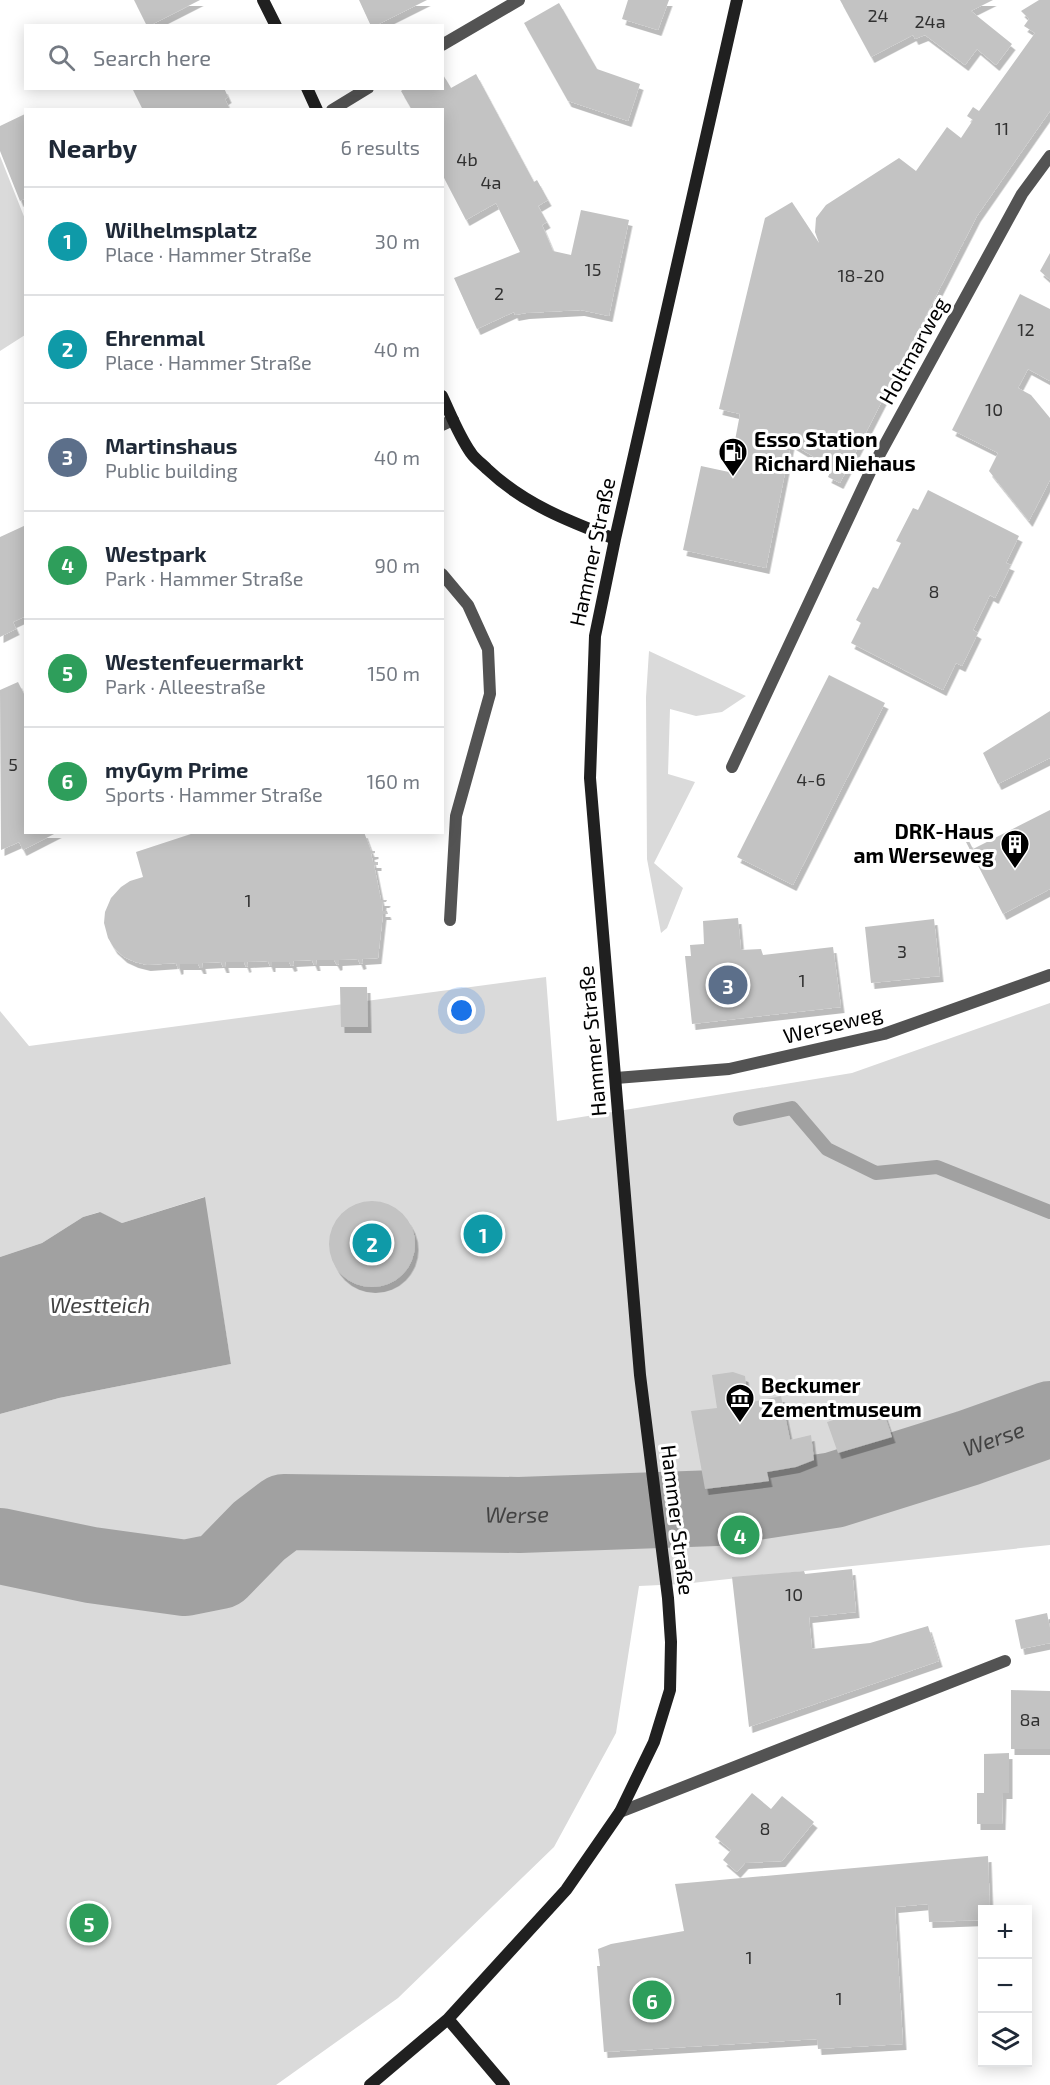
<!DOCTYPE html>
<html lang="en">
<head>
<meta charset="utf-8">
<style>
  :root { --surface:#fff; --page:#f2f2f3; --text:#1f2937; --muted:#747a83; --line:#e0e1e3; --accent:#ea580c }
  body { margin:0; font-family:"Exo 2",sans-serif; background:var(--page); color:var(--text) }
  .controls { position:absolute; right:18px; bottom:18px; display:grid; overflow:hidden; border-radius:0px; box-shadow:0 3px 15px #0003 }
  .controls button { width:54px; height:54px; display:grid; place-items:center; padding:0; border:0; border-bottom:2px solid var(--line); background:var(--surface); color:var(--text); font:30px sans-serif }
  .you { position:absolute; left:462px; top:1011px; width:21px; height:21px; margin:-15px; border:4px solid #fff; border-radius:50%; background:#1a73e8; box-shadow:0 0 0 9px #1a73e833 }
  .badge { display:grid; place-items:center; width:39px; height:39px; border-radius:50%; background:var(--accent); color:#fff; font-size:20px; font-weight:700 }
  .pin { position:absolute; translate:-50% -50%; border:3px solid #fff; box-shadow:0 2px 6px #0006 }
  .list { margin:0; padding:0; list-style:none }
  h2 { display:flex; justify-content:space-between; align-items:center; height:78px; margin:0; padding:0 24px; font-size:26px }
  h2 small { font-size:20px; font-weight:400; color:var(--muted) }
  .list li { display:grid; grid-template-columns:39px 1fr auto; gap:18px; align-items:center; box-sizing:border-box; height:108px; padding:0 24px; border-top:2px solid var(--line) }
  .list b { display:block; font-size:22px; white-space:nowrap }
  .list p { margin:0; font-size:20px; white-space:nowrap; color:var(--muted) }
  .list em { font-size:20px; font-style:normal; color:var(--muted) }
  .icon { flex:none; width:33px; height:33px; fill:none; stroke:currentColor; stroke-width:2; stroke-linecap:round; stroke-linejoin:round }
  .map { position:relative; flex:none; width:1050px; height:2085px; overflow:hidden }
  .search { position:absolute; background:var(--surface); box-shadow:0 3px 15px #0003; left:24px; top:24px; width:420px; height:66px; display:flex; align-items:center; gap:15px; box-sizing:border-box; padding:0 21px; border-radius:0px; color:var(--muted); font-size:22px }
  .panel { position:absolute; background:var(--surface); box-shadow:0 3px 15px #0003; left:24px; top:108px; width:420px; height:726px; border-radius:0px }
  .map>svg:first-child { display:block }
  .green { fill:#dadada }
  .water { fill:#a1a1a1 }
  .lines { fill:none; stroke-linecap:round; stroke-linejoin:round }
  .stream { stroke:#a1a1a1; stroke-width:14 }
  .river { stroke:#a1a1a1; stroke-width:76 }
  .building { fill:#c3c3c3; filter:url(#shadow) }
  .lane { stroke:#535353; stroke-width:12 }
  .street { stroke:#535353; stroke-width:12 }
  .secondary { stroke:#202020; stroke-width:12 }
  .labels { text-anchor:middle; stroke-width:6; stroke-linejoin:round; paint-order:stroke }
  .number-label { font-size:18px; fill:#313131 }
  .street-label { font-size:21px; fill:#000; stroke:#fff }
  .poi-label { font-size:21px; font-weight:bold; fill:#000; stroke:#fff; text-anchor:start }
  .water-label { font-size:22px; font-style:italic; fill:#424242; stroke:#fff }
</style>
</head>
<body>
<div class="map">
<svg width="1050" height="2085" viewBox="0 0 1050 2085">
  <defs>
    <filter id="shadow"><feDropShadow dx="3.5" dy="6" stdDeviation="0" flood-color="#0004"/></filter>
  </defs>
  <rect width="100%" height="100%" fill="#fff"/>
  <!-- green -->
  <path class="green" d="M0,156l25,63v116l-25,16z
    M649,651l97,45 -24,16 -26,4 -26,-7 -2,65 27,8 -41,81 29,25 -16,40 -6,5 -14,-74 -1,-162z
    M546,977l11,144 295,-48 198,-70v542l-368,39 -43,2 -23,147 -62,114 -156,151 -122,87h-276v-671l59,-16 172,-34 -27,-167 -82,26 -23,-11 -16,5 -41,26 -42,14v-246l29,35z"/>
  <!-- water -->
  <path class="water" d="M205,1197l26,167 -172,34 -59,16v-157l42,-14 41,-26 17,-5 22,11z"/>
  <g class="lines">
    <!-- stream -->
    <path class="stream" d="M740,1119l52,-11 35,41 49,24 61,-6 113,45"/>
    <!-- river -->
    <path class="river" id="s1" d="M0,1546l91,19 94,13 35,-7 39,-40 25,-19 235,3 197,-7 118,-18 134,-42 82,-29"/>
  </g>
  <!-- building -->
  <path class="building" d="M134,0h66l-51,26h-2z
    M359,0h68l-52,26h-4z
    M628,0h41l-11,30 -36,-11z
    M840,0h153l-22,11 41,33 -16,21 -19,-16 -12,16 -40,-30 -10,4 -2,-4 -42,22z
    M1039,0h11v111l-73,105 -137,267 -12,-6 4,-9 -41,-25 -25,125 -83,-18 18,-84 28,6 11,-58 -21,-5 46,-191 27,-16 27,41 -4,-11 1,-14 10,-13 73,-47 17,13 31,-44 14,11 12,-18 -6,-4 6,-9 6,4 56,-78 -11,-7 5,-7 -8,-8z
    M559,3l38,66 43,15 -12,37 -60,-20 -44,-78z
    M442,73l9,15 25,-14 58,108 3,-2 11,20 -10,6 9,16 -5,3 11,26 18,4 10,-45 48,10 -20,96 -28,-6 -55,3 -11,2 -1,-3 -37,17 -23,-51 66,-26 -24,-49 -30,17 -24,-46v-64h-30l-11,-19 4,-3h37z
    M132,88h92l4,9 -3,2 5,11h-87z
    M25,114l1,84 -6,3 -20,-50v-25z
    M1050,253v27l-10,-9z
    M1020,294l30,15v72l-22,-12 -10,19 13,7 19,23v62l-21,41 -40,-50 9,-18 -46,-23z
    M928,490l91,46 -13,27 5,2 -16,33 -5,-3 -17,35 5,3 -16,33 -6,-3 -13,27 -92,-47 10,-20 -5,-3 17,-33 5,2 23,-46 -5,-2 17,-33 5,2z
    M26,525v91l-13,6 3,7 -16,8v-100z
    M829,675l56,28 -92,182 -56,-28z
    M18,682l8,16v134h32l-35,18 -4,-8 -18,8 -1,-160z
    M1050,711v47l-52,26 -15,-31z
    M1050,810v79l-47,25 -37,-72 3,-1 4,8z
    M197,832h167l7,19h4v2l-4,1 2,8h5v3h-4l7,35h6l-1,2h-3l-1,9h5l1,3h-5l-5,44 -16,1 1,4 -3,1 -2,-5 -19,1v4l-2,1 -3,-5h-18l1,5h-3l-2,-5 -19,1 1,4 -3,1 -2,-4h-17v4h-2l-2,-5 -21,1 1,4 -2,1 -2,-5h-19l1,5h-3l-2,-5 -19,1 1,5h-3l-2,-4h-18v4l-2,1 -2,-6 -29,2 -12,-3 -11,-5 -10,-9 -6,-10 -4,-15 1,-11 6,-14 10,-11 9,-6 13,-4 -7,-25z
    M738,918l3,32 20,-1 2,6 70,-8 8,60 -149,17 -7,-68h6l-1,-11 14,-1 -1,-23z
    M934,919l6,57 -69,7 -6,-56z
    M340,987h27l1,40h-27z
    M329 1244a43 43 0 1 1 86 0a43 43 0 1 1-86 0Z
    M733,1372l12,4 3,27 33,-7 9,44 21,-5 3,25 -18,7 -29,5 2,9 -64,8 -14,-78 26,-3 -5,-33z
    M881,1405l11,32 -54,16 -11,-31z
    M852,1569l4,43 -47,5 3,32 58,-6 58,-17 11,35 -190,66 -17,-150 72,-6 1,3z
    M1047,1613l3,15v15l-29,6 -6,-29z
    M1011,1690l39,1v58h-39z
    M1009,1753v40h-6l-1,31h-25v-31h7v-39z
    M752,1793l19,16 11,-13 32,26 -32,39 -37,2 -8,9 -14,-12 8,-10 -16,-13z
    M988,1856l2,54h-8v10l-53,2 -1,-18 -33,3 8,137 -85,5 -1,-10 -213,13 -7,-86h3l-2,-17 13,-5 73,-13 -9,-47z"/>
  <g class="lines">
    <!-- lane -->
    <path class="lane" d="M442,45l77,-45
      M332,110l36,-22
      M442,425l11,-5
      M442,574l26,31 20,44 2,45 -34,122 -6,104
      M620,1812l385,-151"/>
    <!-- street -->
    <path class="street" d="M732,767l139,-297 151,-276 28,-38
      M616,1078l113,-9 155,-35 166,-59"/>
    <!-- secondary -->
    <path class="secondary" d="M263,0l13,26
      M307,88l10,22
      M442,396c9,19 17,40 29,57 4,6 11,11 16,16 37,35 81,52 128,70
      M448,2019l56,66
      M370,2085l78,-66 118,-129 54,-78 34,-70 16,-52 1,-48 -3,-44 -28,-223 -50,-597 5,-142 20,-97 122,-539"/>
  </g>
  <!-- icons -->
  <defs>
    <g id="fuel-pin" transform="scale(1.5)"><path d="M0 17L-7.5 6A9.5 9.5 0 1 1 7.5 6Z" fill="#000" stroke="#fff"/><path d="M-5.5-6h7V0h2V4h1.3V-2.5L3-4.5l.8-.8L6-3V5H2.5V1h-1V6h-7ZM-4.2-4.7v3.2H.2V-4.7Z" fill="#fff"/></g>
    <g id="building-pin" transform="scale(1.5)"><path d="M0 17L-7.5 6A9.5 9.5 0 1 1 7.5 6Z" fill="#000" stroke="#fff"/><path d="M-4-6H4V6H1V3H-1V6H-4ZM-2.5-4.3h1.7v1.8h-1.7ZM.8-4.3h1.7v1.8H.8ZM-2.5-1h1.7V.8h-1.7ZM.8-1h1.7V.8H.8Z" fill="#fff"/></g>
    <g id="museum-pin" transform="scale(1.5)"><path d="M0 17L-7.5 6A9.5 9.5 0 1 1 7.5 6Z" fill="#000" stroke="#fff"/><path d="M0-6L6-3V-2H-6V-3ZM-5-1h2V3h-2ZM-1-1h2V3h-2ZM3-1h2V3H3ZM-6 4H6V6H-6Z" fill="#fff"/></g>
  </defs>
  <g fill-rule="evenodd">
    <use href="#fuel-pin" x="733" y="452"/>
    <use href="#building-pin" x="1015" y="844"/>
    <use href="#museum-pin" x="740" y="1398"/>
  </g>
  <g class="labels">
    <!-- number labels -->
    <g class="number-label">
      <text x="878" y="22">24</text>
      <text x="930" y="28">24a</text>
      <text x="1002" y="135">11</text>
      <text x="467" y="166">4b</text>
      <text x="491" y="189">4a</text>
      <text x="593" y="276">15</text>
      <text x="861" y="282">18-20</text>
      <text x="499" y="300">2</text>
      <text x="1026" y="336">12</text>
      <text x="994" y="416">10</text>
      <text x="934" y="598">8</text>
      <text x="13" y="771">5</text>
      <text x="811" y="786">4-6</text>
      <text x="248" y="907">1</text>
      <text x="902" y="958">3</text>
      <text x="802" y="987">1</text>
      <text x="794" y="1601">10</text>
      <text x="1030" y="1726">8a</text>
      <text x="765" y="1835">8</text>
      <text x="749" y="1964">1</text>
      <text x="839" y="2005">1</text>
    </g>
    <!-- street labels -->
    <g class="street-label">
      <text transform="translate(914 351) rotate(-61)" y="7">Holtmarweg</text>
      <text transform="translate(593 552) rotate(-78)" y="7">Hammer Straße</text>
      <text transform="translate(833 1025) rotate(-14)" y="7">Werseweg</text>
      <text transform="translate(593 1041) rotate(-95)" y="7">Hammer Straße</text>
      <text transform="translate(677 1520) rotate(83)" y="7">Hammer Straße</text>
    </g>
    <!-- poi labels -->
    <g class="poi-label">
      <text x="754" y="447">Esso Station<tspan x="754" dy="24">Richard Niehaus</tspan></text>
      <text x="994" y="839" text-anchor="end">DRK-Haus<tspan x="994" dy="24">am Werseweg</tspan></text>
      <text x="761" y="1393">Beckumer<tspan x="761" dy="24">Zementmuseum</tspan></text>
    </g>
    <!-- water labels -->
    <g class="water-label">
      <text x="100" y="1313">Westteich</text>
      <text dy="8" stroke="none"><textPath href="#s1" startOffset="1030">Werse</textPath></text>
      <text dy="8" stroke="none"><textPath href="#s1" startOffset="544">Werse</textPath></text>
    </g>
  </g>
</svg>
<div class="controls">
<button>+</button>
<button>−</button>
<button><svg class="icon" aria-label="layers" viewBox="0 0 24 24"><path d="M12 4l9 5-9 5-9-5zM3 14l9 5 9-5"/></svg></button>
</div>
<div class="you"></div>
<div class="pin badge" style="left:483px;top:1234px;background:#0f9aa8">1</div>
<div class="pin badge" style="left:372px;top:1243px;background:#0f9aa8">2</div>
<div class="pin badge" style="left:728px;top:985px;background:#5c6f8a">3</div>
<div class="pin badge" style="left:740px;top:1535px;background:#2e9e5b">4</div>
<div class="pin badge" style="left:89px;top:1923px;background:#2e9e5b">5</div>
<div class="pin badge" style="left:652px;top:2000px;background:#2e9e5b">6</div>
<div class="search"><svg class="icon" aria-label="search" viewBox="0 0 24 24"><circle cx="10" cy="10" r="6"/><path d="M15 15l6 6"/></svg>Search here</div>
<section class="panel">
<h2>Nearby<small>6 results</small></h2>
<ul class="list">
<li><span class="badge" style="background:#0f9aa8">1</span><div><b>Wilhelmsplatz</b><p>Place · Hammer Straße</p></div><em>30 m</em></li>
<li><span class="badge" style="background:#0f9aa8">2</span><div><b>Ehrenmal</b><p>Place · Hammer Straße</p></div><em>40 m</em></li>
<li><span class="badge" style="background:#5c6f8a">3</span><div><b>Martinshaus</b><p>Public building</p></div><em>40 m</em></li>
<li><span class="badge" style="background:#2e9e5b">4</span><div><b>Westpark</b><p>Park · Hammer Straße</p></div><em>90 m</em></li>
<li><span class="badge" style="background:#2e9e5b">5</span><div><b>Westenfeuermarkt</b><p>Park · Alleestraße</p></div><em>150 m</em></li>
<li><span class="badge" style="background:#2e9e5b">6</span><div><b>myGym Prime</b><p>Sports · Hammer Straße</p></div><em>160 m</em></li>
</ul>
</section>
</div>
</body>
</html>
